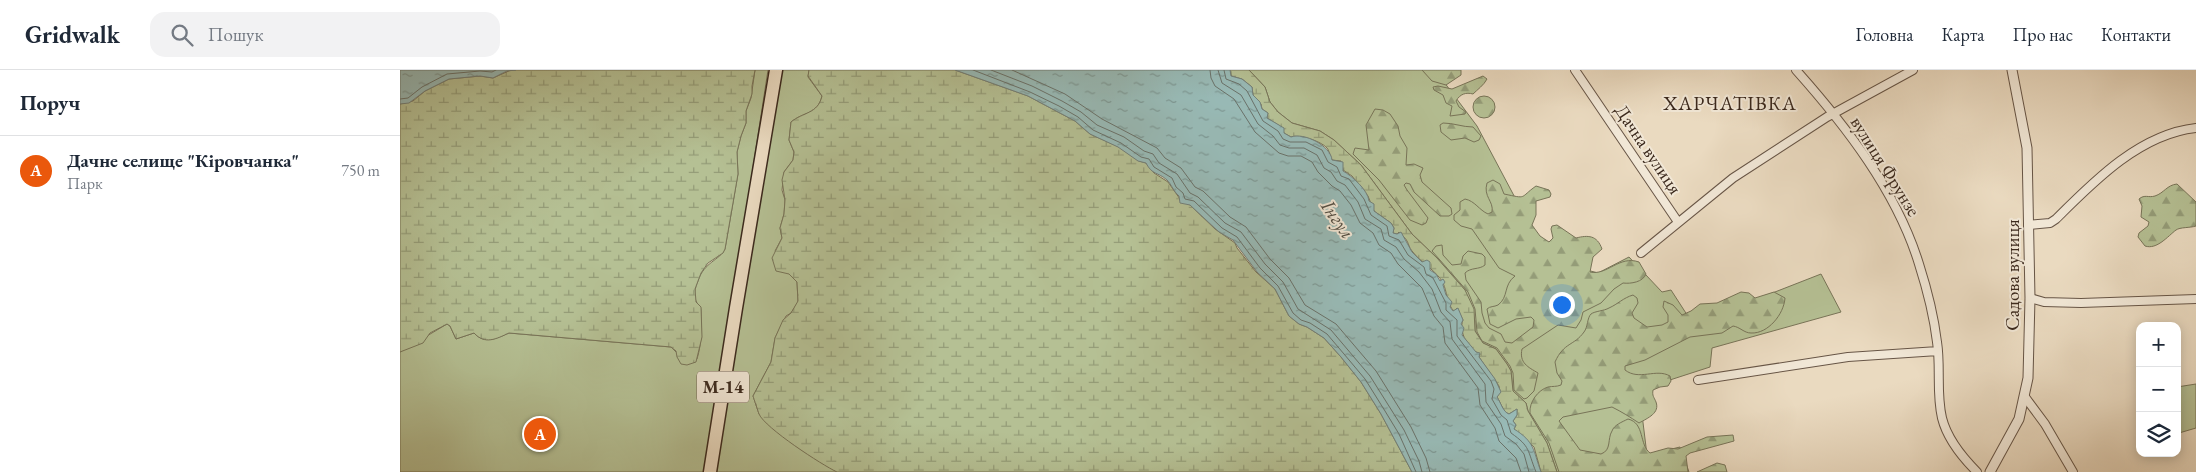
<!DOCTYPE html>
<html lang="uk">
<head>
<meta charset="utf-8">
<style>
  :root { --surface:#fff; --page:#f2f2f3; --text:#1f2937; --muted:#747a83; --line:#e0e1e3; --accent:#ea580c }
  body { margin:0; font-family:"EB Garamond",serif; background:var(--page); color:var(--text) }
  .controls { position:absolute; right:15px; bottom:15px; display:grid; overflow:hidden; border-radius:10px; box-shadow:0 2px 12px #0003 }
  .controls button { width:45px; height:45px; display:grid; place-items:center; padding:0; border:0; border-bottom:1px solid var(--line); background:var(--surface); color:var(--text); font:25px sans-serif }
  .you { position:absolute; left:1161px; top:234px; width:18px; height:18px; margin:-12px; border:4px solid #fff; border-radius:50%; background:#1a73e8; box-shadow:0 0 0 8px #1a73e833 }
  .badge { display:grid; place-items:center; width:32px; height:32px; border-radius:50%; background:var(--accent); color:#fff; font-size:16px; font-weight:700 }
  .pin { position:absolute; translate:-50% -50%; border:2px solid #fff; box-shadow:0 1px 5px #0006 }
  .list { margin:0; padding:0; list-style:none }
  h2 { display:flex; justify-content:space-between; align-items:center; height:65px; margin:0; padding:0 20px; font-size:21px }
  h2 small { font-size:16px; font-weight:400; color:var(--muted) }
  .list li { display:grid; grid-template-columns:32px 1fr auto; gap:15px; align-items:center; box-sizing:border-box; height:70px; padding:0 20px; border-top:1px solid var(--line) }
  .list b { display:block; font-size:19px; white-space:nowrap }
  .list p { margin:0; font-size:16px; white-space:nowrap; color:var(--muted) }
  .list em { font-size:16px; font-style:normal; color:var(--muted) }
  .icon { flex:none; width:28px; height:28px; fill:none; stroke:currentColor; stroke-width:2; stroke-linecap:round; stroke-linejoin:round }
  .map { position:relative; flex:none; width:1796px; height:402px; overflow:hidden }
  header { display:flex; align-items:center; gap:30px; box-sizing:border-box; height:70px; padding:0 25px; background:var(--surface); border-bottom:1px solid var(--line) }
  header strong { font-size:24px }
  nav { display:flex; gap:28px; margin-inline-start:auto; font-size:18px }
  .search { width:350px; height:45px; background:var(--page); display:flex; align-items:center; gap:12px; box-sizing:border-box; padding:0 18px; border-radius:15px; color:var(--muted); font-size:19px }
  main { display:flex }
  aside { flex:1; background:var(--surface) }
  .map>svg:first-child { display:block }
  .green { fill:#b5c094; stroke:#787458 }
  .forest { fill:url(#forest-firs); stroke:#787458 }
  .wetland { fill:url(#wetland-marsh); stroke:#787458 }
  .water { fill:url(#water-ripples); stroke:#738079 }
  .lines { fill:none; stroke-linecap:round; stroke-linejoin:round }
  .shore { stroke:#6a726a; stroke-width:1 }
  .minor-casing { stroke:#675546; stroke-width:10 }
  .tertiary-casing { stroke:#675546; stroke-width:11 }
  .trunk-casing { stroke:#3b291d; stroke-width:15 }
  .minor { stroke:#f1e7d6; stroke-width:8 }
  .tertiary { stroke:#f1e7d6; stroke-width:9 }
  .trunk { stroke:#eadac0; stroke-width:12 }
  .labels { text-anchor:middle; stroke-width:4; stroke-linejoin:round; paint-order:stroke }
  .shield { fill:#f1e7d6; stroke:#726254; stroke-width:1 }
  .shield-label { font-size:18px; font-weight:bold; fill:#3b291d }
  .street-label { font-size:19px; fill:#3b291d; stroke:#f1e7d6 }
  .neighbourhood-label { font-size:20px; letter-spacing:1px; fill:#3b291d; stroke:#f1e7d6 }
  .water-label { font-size:20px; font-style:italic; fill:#524d43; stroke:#f1e7d6 }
</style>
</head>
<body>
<header>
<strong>Gridwalk</strong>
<div class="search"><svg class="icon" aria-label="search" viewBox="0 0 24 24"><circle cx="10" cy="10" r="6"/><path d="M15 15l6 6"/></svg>Пошук</div>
<nav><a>Головна</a><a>Карта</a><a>Про нас</a><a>Контакти</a></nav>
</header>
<main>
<aside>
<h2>Поруч<small></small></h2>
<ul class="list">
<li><span class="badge">A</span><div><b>Дачне селище &quot;Кіровчанка&quot;</b><p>Парк</p></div><em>750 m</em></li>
</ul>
</aside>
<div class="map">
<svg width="1796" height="402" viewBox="0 0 1796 402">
  <defs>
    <pattern id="forest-firs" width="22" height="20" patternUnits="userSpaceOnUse" patternTransform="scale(1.25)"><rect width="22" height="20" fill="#b5c094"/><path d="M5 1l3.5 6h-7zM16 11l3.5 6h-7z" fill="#949c78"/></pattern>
    <pattern id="wetland-marsh" width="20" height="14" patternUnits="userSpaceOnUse" patternTransform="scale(1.25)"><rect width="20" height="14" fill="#b5c094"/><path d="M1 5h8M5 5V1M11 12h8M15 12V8" fill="none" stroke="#949c78"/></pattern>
    <pattern id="water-ripples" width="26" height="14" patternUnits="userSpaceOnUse" patternTransform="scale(1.25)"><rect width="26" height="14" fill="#98bab6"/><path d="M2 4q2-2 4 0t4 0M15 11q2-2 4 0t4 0" fill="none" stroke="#7d9793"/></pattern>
  </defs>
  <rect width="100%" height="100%" fill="#eadac0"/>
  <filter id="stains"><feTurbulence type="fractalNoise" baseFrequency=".004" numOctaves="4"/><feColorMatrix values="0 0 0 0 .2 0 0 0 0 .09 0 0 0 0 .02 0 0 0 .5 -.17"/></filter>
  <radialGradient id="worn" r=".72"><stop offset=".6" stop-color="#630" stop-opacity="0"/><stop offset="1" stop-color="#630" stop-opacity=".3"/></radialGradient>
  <!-- green -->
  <path class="green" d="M355,0h13l-62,402h-306v-120l47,-28 3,2 6,13 18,-6c11,12 23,5 35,0l162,14 5,5 21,7c5,-17 5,-32 4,-49 -1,-6 -1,-3 -4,-7 -4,-7 -2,-15 1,-22 6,-19 22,-21 27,-32l13,-75 -1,-22 4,-16 5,-13v-12l5,-13z
    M382,0h27l-1,7 14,19c-4,18 -19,16 -31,26l-2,18 5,12 -1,8 -9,12 -2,18 3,10 -1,14 -4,14 2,10 -7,13 14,23 8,8 1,20 -7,11 -5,3 -11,22 -4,24 -18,34 6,18 37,32 41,26h-122z
    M849,0h186l42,56 52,98 18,23 40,23 11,3 31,-16 33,35 9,-2 22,34 128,-50 20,38 -129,36 -2,19 -71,23 8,65 33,-8 9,25h-132l-10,-29 -19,-32 -2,-8 -13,-12 -2,-20 -4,-7 -11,-15 -13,-6 -8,-12v-10l-10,-31 -28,-32 -25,-24 -51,-69 -27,-25 -14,-9 -28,-8 -14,-11 -8,-10 -5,-15z
    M1796,314v44l-17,5 -2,-2v-44z"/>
  <!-- forest -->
  <path class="forest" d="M1022,0h39v5l-15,10 -14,-4z
    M1083,6l4,3c-3,6 -10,11 -14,15 -7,-2 -13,0 -17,7l3,6 7,5 -1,2 -15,2 2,-10 -6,-3 -3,-8 -9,-5 -1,-3 5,-1 14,3z
    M1073 37a11 11 0 1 1 22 0a11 11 0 1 1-22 0Z
    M975,39l8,1 7,4 8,12 2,10 7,12 -1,17 8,-1 9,4 -3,7 2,7 29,26 1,6 -3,2h-9l-26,-24 -4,-8 -4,-1 -2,2 3,5 21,28 -2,5 -4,2 -12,-5 -31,-40 -26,-26 2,-6 14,2 -3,-25z
    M1043,53c11,0 19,4 30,4l8,9 -2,4 -5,2 -9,-4 -14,2 -10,-8 -1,-7z
    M1093,110l7,4 4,10c24,5 15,4 32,-8l13,4 2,4 -1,3 -14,4v14l-4,10 8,11 9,6 4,-4 -2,-9 1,-3 5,-1 19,13c12,-3 21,-3 26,11l-9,8 -3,15c17,4 29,-17 49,-10l7,12c-3,8 -15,10 -23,9l-9,6 -13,14 -18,9 -2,8 -5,8 -18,-3 -36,24c-3,14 6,18 16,24l-4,18 -7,7 -3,1 -10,-9 -1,-17 -3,-7 -13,-18 -15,-7 -5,-9 -2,-23 -7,-17 -36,-41 4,-5 6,-1 1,10 9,10 9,-1 2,-8 5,-5 14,3 3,3v8c-6,5 -14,2 -20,8l1,7 15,22 1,11 3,10 4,5 12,6 4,8 7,1 21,-16 1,-7 -3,-3 -15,2 -18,9 -8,-4 -3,-15c3,-3 7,-2 11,-4 11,-8 5,-20 17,-29l-16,-8 -27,-39 -11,-3 -7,-6v-5l6,-5v-8l5,-3c10,2 14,11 23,15l4,-2c2,-11 -9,-15 -5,-29z
    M1777,114l19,18v24c-6,2 -16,1 -20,4 -8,6 -19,20 -31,16l-7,-9 1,-4 9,-7 1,-4 -8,-5 1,-11 -3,-7c6,-5 9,-1 16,-3 9,-3 12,-11 22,-12z
    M1341,222l8,1 6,5 19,-6 11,6c-1,16 -17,36 -34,35 -7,0 -11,-6 -18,-7l-11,7 -32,4 -45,23 -20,6v4c14,11 31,-2 45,6l1,5 -3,5 -8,1 -7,3c-1,6 1,7 3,12 4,11 -8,16 -17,21 -9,-6 -17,-11 -27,-16l-49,10 -4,4 21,29 21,4c11,-4 6,-15 11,-23 2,-6 10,-9 16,-12 17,4 11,26 22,34l18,-5 10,1 29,-12 26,-2 1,6 -44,12 -4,3 2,16h-129l-10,-29 -19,-30c-1,-11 8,-23 18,-26 5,-1 8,0 13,-2l1,-4 -5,-8 -2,-11c9,-20 19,-16 29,-30 4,-5 3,-14 7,-18 4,-3 13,-3 18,-6 9,-4 14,-10 24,-13l4,3 1,5 -6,10 2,5 13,9 15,-2 6,-3v-7l-5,-8 1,-6 9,4 9,10 9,-4 9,-7 17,-1z
    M1317,393l8,2 2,7h-30z"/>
  <!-- wetland -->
  <path class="wetland" d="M111,0h244l-3,16v8l-6,17v12l-5,13 -4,16 1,22 -13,75 -2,4 -15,10 -7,10 -6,16 1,13 5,5 1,30 -6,25 -9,3 -6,-1 -4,-7 -1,-6 -5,-4 -162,-14c-13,6 -24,12 -35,0l-18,6 -6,-13 -3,-2 -17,9 -7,10 -23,9v-248l13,-3 12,-10 24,-12 31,-3 13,2z
    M409,0h146l73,26 28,15 19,10 15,13 29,13 20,14 7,2 8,10 14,9 12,17 10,6 25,24 20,14 2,5 19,24 19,17 14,27 10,8 8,3 17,11 17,19 20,25 20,32 31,58h-575c-15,-7 -72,-44 -78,-58 -1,-3 -5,-15 -6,-18l18,-34 4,-24 8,-18 8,-7 7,-12 -1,-19 -8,-8 -13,-3 -4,-13 10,-20 -2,-10 4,-14 1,-14 -3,-20 2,-8 9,-12 1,-8 -5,-12 2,-18c12,-10 27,-8 31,-26l-14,-20z
    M830,0h19l16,17 5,15 8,10 14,11 28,8 14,9 27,25 51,69 25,24 28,32 9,19 1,22 8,12 13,6 11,15 4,7 2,20 13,12 2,8 19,32 10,29h-16l-7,-25 -20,-18 2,-4 -3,-4 4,-6v-6l-8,5c-6,-2 -8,-11 -12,-17l3,-6 -1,-5 -20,-29 1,-3c-11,-4 -22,-22 -17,-34l-6,-12 -3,3c-7,-6 -7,-20 -11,-28 -6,-12 -22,-20 -31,-32 -3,-3 -3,-7 -5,-10 -1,-3 -6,-6 -8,-9l-2,2 -4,-1 1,-5 -3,-5 -17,-12 -6,-15 -16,-20 -9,-6 -2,-9 -9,-1c-2,-4 -3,-10 -5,-12 -6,-7 -28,-14 -36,-11l-7,-4 -4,-7 -13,-8 1,-5 -6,-4 -1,-5 -8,-9 -1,-8 -10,-8 -11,-3z"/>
  <!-- water -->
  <path class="water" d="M0,0h116l-9,1 -14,7 -13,-2 -31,3 -24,12 -16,12 -9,1z
    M555,0h275l1,6 11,3 10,8 1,8 7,7 2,7 6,4 -1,5 17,10v5l7,4c13,-5 40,9 41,23l11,2v9c9,5 25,19 26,30l5,3v7l17,12 3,5 -1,5 4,1 4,-2 11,20 10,10 5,-2 3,2v8l6,4 4,7 3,-2 2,3 -2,3 3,10 6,7 -2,5 3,4 5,-3 5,12 -2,4 3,4 -2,7 14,17 4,1 -1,4 16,22 6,13 -4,5c4,6 6,15 12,17l8,-5v6l-4,6 3,4 -2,4c21,13 19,21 27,43h-129l-31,-58 -20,-32 -20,-25 -17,-19 -17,-11 -8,-3 -10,-8 -14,-27 -18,-17 -24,-32 -14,-8 -29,-27 -10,-2 -1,-7c-6,-5 -7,-11 -12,-16 -9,-8 -15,-5 -21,-17l-8,-2 -20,-14 -28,-13 -15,-13 -47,-25z"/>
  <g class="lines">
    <!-- shore -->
    <path class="shore" d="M573,0l57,22 29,14 19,11 15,13 28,13 20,14 8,2 5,8 18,11 4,9 7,6 2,6 9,2 28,27 15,9 23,31 18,18 15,27 8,7 9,3 17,11 17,20 21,25 20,32 14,23 17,38
      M591,0l41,16 30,15 19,11 16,13 27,12 20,14 9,3 6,9 18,11 13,19 8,4 27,26 16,9 24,32 18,18 15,27 33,21 39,46 34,54 15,31 3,11
      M612,0l53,24 37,25 55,29 8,10 16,10 14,19 8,4 27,26 16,10 24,32 19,19 16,27 31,19 40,47 35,56 15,31 4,14
      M810,0l1,8 4,8 19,13 21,33 24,21 9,3h13l11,6 6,10 14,14 8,5 11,14 9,18 13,10 6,12 12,8 7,11 24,24 12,28 9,11 2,16 33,45 2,17 15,23 4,13 17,17 5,14
      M818,0l4,13 19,12 17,29 15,12 7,9 9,3h15l13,7 7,13 7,4 6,9 8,4 13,17 7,17 16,10 3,11 12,7 8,12 15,13 13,17 9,23 9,10 2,17 33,45 1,18 15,22 4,12 11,8 8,10 5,18
      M824,0l2,9 13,5 8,7 16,30 15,10 5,8 7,3h16l16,8 6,12 9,5 4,9 8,3 15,20 7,16 16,11 2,10 10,4 9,15 16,12 2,7 7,4 13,25v7l11,10v16l34,45 3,8 -2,10 9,16 6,5 4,13c20,14 16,17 25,39
      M0,29l8,-1 14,-11 25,-13 33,-3 12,1 4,-2"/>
    <!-- minor casing -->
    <g class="minor-casing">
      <path id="minor" d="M1175,0l103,152
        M1396,0c50,56 101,122 123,194 8,25 15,53 18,78 4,25 -1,51 5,76 5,20 21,40 35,54
        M1628,155l22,-2 6,-4c38,-38 84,-85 140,-91
        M1241,183l92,-75 94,-61 86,-47
        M1630,228l14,4 37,1 115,-4
        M1298,310l150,-23 90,-6
        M1625,327l20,27 28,48"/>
    </g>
    <!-- tertiary casing -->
    <g class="tertiary-casing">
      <path id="tertiary" d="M1590,402l29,-53 9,-41 2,-80 -3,-150 -15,-78"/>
    </g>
    <!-- trunk casing -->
    <g class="trunk-casing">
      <path id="trunk" d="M310,402l26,-164 40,-238"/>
    </g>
    <!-- minor -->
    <use href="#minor" class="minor"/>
    <!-- tertiary -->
    <use href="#tertiary" class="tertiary"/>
    <!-- trunk -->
    <use href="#trunk" class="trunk"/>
  </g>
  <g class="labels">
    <!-- shield labels -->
    <rect class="shield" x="297" y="301.5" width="52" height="31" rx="4"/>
    <g class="shield-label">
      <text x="323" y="323">М-14</text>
    </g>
    <!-- street labels -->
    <g class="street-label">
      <text transform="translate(1249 79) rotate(56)" y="7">Дачна вулиця</text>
      <text transform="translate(1486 96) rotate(58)" y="7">вулиця Фрунзе</text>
      <text transform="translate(1612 205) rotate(-90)" y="7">Садова вулиця</text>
    </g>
    <!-- neighbourhood labels -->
    <g class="neighbourhood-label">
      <text x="1330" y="40">ХАРЧАТІВКА</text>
    </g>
    <!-- water labels -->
    <g class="water-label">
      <text transform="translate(938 149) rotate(55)" y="7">Інгул</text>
    </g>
  </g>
  <rect width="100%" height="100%" filter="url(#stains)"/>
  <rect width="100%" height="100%" fill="url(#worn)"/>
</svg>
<div class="controls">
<button>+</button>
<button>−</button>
<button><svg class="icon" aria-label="layers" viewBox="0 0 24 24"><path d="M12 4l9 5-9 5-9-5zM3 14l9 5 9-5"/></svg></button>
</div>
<div class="you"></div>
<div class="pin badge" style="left:140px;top:364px">A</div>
</div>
</main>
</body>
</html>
